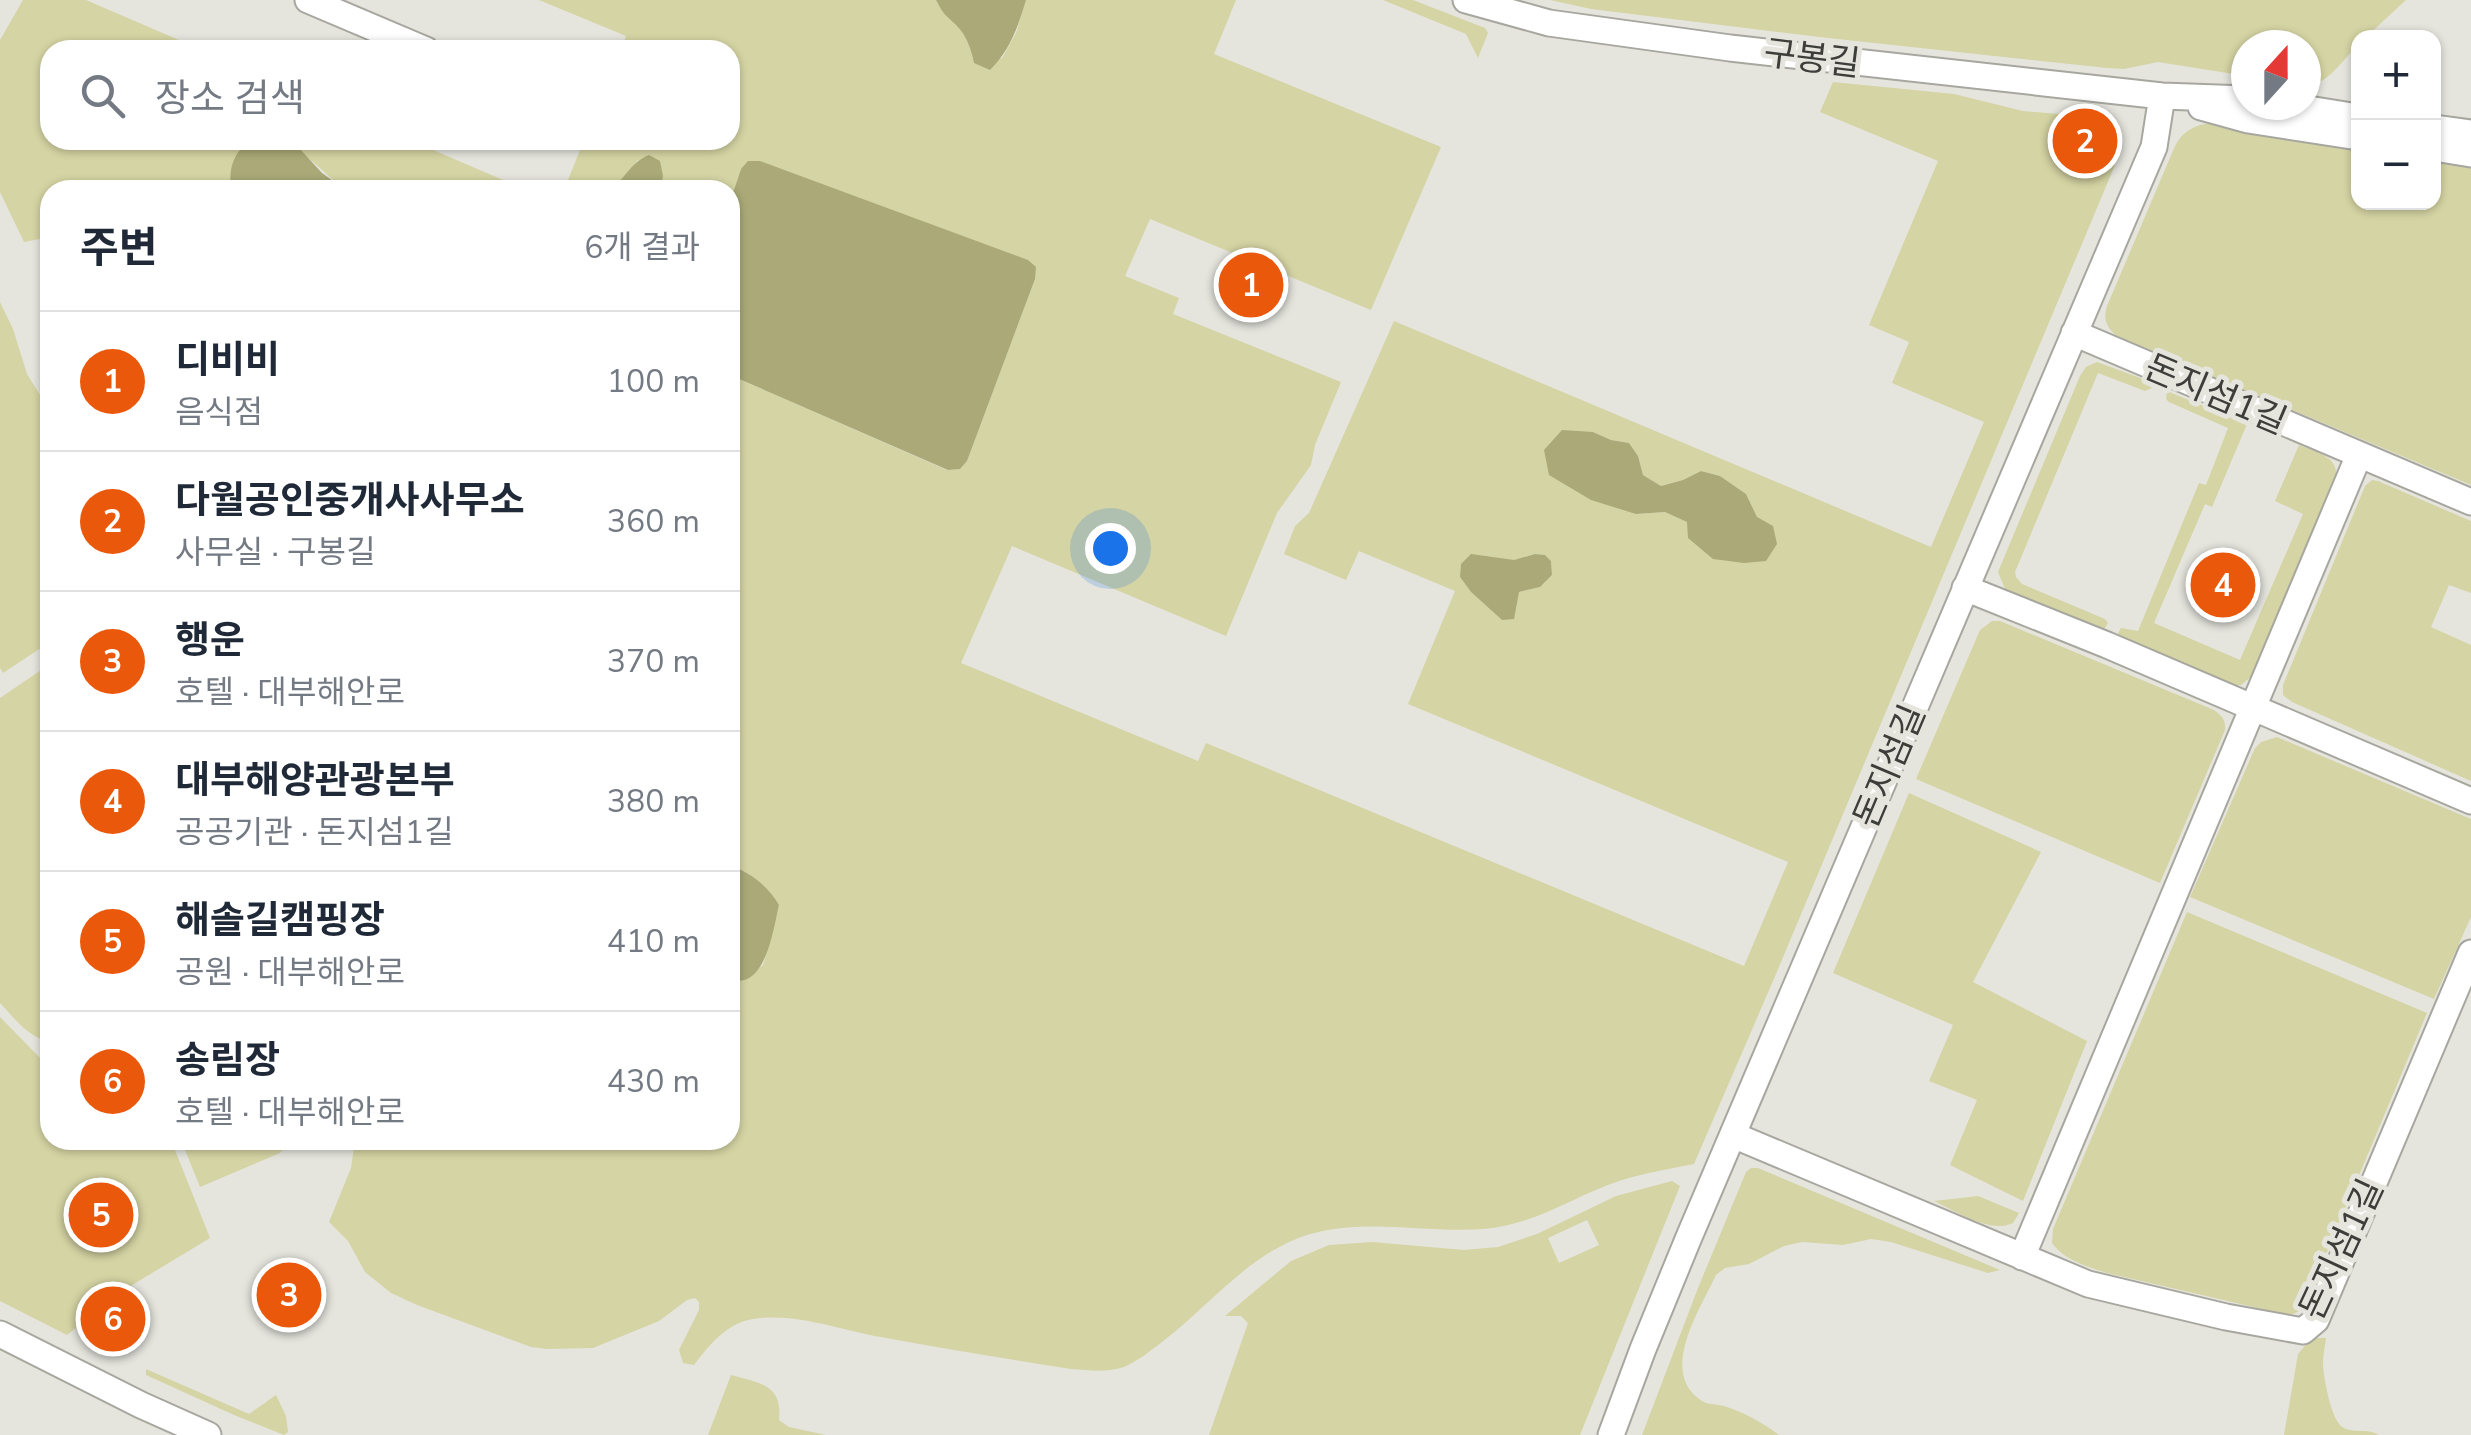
<!DOCTYPE html>
<html lang="ko">
<head>
<meta charset="utf-8">
<style>
  :root { --surface:#fff; --page:#f2f2f3; --text:#1f2937; --muted:#747a83; --line:#e0e1e3; --accent:#ea580c }
  body { margin:0; font-family:"Nunito Sans","Noto Sans KR",sans-serif; background:var(--page); color:var(--text) }
  .controls { position:absolute; right:30px; top:30px; display:grid; overflow:hidden; border-radius:20px; box-shadow:0 2px 8px #0004 }
  .controls button { width:90px; height:90px; display:grid; place-items:center; padding:0; border:0; border-bottom:2px solid var(--line); background:var(--surface); color:var(--text); font:50px sans-serif }
  .compass { position:absolute; left:2231px; top:30px; width:90px; height:90px; border-radius:50%; background:var(--surface); box-shadow:0 2px 8px #0004; rotate:21deg }
  .you { position:absolute; left:1110px; top:548px; width:35px; height:35px; margin:-25px; border:8px solid #fff; border-radius:50%; background:#1a73e8; box-shadow:0 0 0 15px #1a73e833 }
  .badge { display:grid; place-items:center; width:65px; height:65px; border-radius:50%; background:var(--accent); color:#fff; font-size:32px; font-weight:700 }
  .pin { position:absolute; translate:-50% -50%; border:5px solid #fff; box-shadow:0 2px 10px #0006 }
  .list { margin:0; padding:0; list-style:none }
  h2 { display:flex; justify-content:space-between; align-items:center; height:130px; margin:0; padding:0 40px; font-size:42px }
  h2 small { font-size:32px; font-weight:400; color:var(--muted) }
  .list li { display:grid; grid-template-columns:65px 1fr auto; gap:30px; align-items:center; box-sizing:border-box; height:140px; padding:0 40px; border-top:2px solid var(--line) }
  .list b { display:block; font-size:38px; white-space:nowrap }
  .list p { margin:0; font-size:32px; white-space:nowrap; color:var(--muted) }
  .list em { font-size:32px; font-style:normal; color:var(--muted) }
  .icon { flex:none; width:55px; height:55px; fill:none; stroke:currentColor; stroke-width:2; stroke-linecap:round; stroke-linejoin:round }
  .map { position:relative; flex:none; width:2471px; height:1435px; overflow:hidden }
  .search { position:absolute; background:var(--surface); box-shadow:0 2px 8px #0004; left:40px; top:40px; width:700px; height:110px; display:flex; align-items:center; gap:25px; box-sizing:border-box; padding:0 35px; border-radius:30px; color:var(--muted); font-size:38px }
  .panel { position:absolute; background:var(--surface); box-shadow:0 2px 8px #0004; left:40px; top:180px; width:700px; height:970px; border-radius:30px }
  .map>svg:first-child { display:block }
  .green { fill:#d5d4a4; fill-rule:evenodd }
  .water { fill:#aaa977 }
  .lines { fill:none; stroke-linecap:round; stroke-linejoin:round }
  .minor-casing { stroke:#a7a7a0; stroke-width:29 }
  .minor { stroke:#fff; stroke-width:25 }
  .labels { text-anchor:middle; stroke-width:10; stroke-linejoin:round; paint-order:stroke }
  .street-label { font-size:35px; fill:#3d3d3a; stroke:#e5e5de }
</style>
</head>
<body>
<div class="map">
<svg width="2471" height="1435" viewBox="0 0 2471 1435">
  <rect width="100%" height="100%" fill="#e5e5de"/>
  <!-- green -->
  <path class="green" d="M23,0h63l116,50h-152v90h201c-14,9 -23,34 -19,50h-182v47l-26,5 -24,-50v-152z
    M539,0h397c8,16 9,14 20,25 11,11 15,24 18,38l28,-5 14,-25 10,-33h210l-22,54 227,93 -70,163 -221,-91 -25,57 54,22 -6,16 168,68 -26,63 -4,20 -34,48 -51,123 -214,-90 -51,117 237,98 8,-18 538,223 44,-104 -380,-158 47,-113 -96,-40 -13,29 -62,-26 11,-28 14,-13 85,-192 537,226 53,-125 -92,-39 17,-41 -40,-17 69,-164 -118,-49 13,-30 121,12 69,17 49,4 -14,42 57,8 -339,809 -82,190c-25,5 -51,9 -75,17 -47,16 -84,44 -136,48 -65,5 -134,-16 -196,14 -48,23 -83,67 -125,99 -12,9 -24,19 -38,25 -17,6 -36,3 -53,2 -63,-10 -127,-20 -190,-32 -41,-7 -86,-25 -128,-18 -26,4 -44,26 -59,46l-11,-2 -4,-13 20,-40v-8l-4,-4 -8,2 -28,21 -66,27 -46,1 -16,-2 -114,-42 -26,-12 -26,-21 -17,-31 -19,-19 22,-54 4,-28h375v-160l7,3 26,-18 16,-60c-11,-19 -28,-32 -49,-40v-490l217,95 13,-1 7,-8 68,-182 -294,-110 -11,33v-12h-69l2,-14 -25,-16 -12,16 -14,14h-48l20,-50h146v-90h-109l5,-14zM1593,432l18,8 18,3 9,13 5,19 18,11 22,-6 18,-9 19,5 26,18 11,23 -69,21v-16l-23,-10 -29,2zM1535,554l10,1 6,6 1,14 -12,12 -22,5 -16,28 -31,-28 -11,-15z
    M1383,0h30l72,28 3,5 -10,25 -12,-24z
    M1550,0h856l-40,37 -8,1v7c-16,15 -29,39 -52,41v-41h-60v31l-88,-14 -34,7 -17,-1 -279,-30 -237,-29z
    M2211,123l147,24v55h76v-45l37,5v323l-354,-149c-11,-9 -14,-17 -10,-30l68,-160c8,-15 19,-21 36,-23z
    M282,140h128l116,50h-180c-22,-16 -40,-38 -64,-50z
    M0,302l13,27 14,45 23,37v231l-47,31 -3,-5z
    M2097,362l54,20 1,6 -7,3 -47,-18 -83,199 1,5 6,7 83,35 3,4 -3,5h-4l-96,-39 -7,-17 82,-196 6,-9z
    M2167,391l80,33 -35,83 -7,-3 -51,119 86,37 63,-146 -28,-13 24,-56c16,7 39,11 37,31l-83,199 -12,10h-10l-112,-49 -1,-3 3,-5 17,3 61,-148 7,2 22,-57 -59,-26 -3,-3z
    M2372,480l6,1 93,40v72l-22,-8 -18,42 40,18v136l-179,-79 -9,-7v-10l82,-199z
    M1992,621h8l214,89c8,6 12,10 11,20l-65,153 -244,-104 64,-149z
    M50,664v378c-22,-5 -35,-23 -50,-39v-305z
    M2277,737l194,82v98l-37,82 -244,-102 65,-149 6,-6z
    M1909,793l132,59 -68,130 114,59 -64,160 -73,-36 27,-65 -48,-19 24,-56 -120,-52z
    M2187,912l240,101 -121,289c-4,9 -9,11 -18,13l-181,-42c-19,-6 -43,-13 -55,-30l1,-14z
    M0,1017l45,46 5,1v76h121l39,98 -81,49 -62,48 -67,-34z
    M181,1140h109l-10,13 -80,34z
    M1751,1168h7l242,102 -12,3 -97,-31 -20,-3 -28,6 -41,-3 -18,4 -35,18 -24,4 -9,7c-15,33 -59,98 -14,126 6,4 15,3 22,5 20,6 39,17 55,29h-137l56,-147 48,-116z
    M1672,1181l8,5 -100,249h-371l39,-112 -7,-7h-16l66,-55 38,-16 43,-3 92,8 34,-3 39,-13 79,-38zM1587,1220l12,25 -40,18 -11,-25z
    M1978,1196l41,17 -6,10c-22,11 -58,-12 -79,-22z
    M2317,1338h9c-1,8 -3,17 -3,25 0,13 8,55 18,63 11,9 26,1 38,9h-95l14,-81 11,-13z
    M146,1369l103,45 27,-19 10,21 2,16 -4,3 -50,-20 -88,-40z
    M731,1375c28,8 52,9 48,45l10,7 37,8h-118z"/>
  <!-- water -->
  <path class="water" d="M936,0h90c-8,27 -16,50 -36,70l-16,-7c-3,-14 -7,-27 -18,-38 -11,-11 -12,-9 -20,-25z
    M251,140h31l17,8 23,25 24,17h-114c-5,-20 2,-39 19,-50z
    M649,155l11,6 3,15 -2,14h-49c12,-12 21,-29 37,-35z
    M748,161h12l268,99 8,7 -1,12 -68,182 -7,8 -12,1 -218,-95v-173l11,-33z
    M1562,430l31,2 18,8 18,3 9,13 5,19 18,11 22,-6 18,-9 19,5 26,18 11,23 16,9 4,18 -11,17 -22,2 -31,-4 -25,-21 -1,-16 -22,-10 -29,2 -45,-14 -42,-25 -5,-25z
    M1471,554l43,6 21,-6 10,1 6,6 1,14 -12,12 -21,5 -5,27 -12,1 -31,-28 -11,-15 1,-13z
    M730,865c21,8 38,21 49,40 -6,25 -13,85 -49,75z"/>
  <g class="lines">
    <!-- minor casing -->
    <g class="minor-casing">
      <path id="minor" d="M308,0l118,50
        M1466,0l83,23 181,25 432,48 84,3
        M2284,105l74,12
        M2201,107l47,13 110,17
        M2434,128l37,5
        M2434,148l37,6
        M2074,333l397,169
        M1965,588l142,57 364,156
        M1733,1135l355,149 138,33 77,14 13,-11 155,-367
        M2022,1257l337,-802
        M0,1334l141,71 67,30
        M1611,1435l32,-86 46,-112 465,-1090 8,-51"/>
    </g>
    <!-- minor -->
    <use href="#minor" class="minor"/>
  </g>
  <g class="labels">
    <!-- street labels -->
    <g class="street-label">
      <text transform="translate(1812 58) rotate(7)" y="12">구봉길</text>
      <text transform="translate(2216 394) rotate(23)" y="12">돈지섬1길</text>
      <text transform="translate(1889 766) rotate(-67)" y="12">돈지섬길</text>
      <text transform="translate(2341 1249) rotate(-65)" y="12">돈지섬1길</text>
    </g>
  </g>
</svg>
<div class="controls">
<button>+</button>
<button>−</button>
</div>
<svg class="compass" viewBox="-18 -18 36 36"><path d="M0-13l5 13h-10z" fill="#e53935"/><path d="M0 13l5-13h-10z" fill="#747a83"/></svg>
<div class="you"></div>
<div class="pin badge" style="left:1251px;top:285px">1</div>
<div class="pin badge" style="left:2085px;top:141px">2</div>
<div class="pin badge" style="left:289px;top:1295px">3</div>
<div class="pin badge" style="left:2223px;top:585px">4</div>
<div class="pin badge" style="left:101px;top:1215px">5</div>
<div class="pin badge" style="left:113px;top:1319px">6</div>
<div class="search"><svg class="icon" aria-label="search" viewBox="0 0 24 24"><circle cx="10" cy="10" r="6"/><path d="M15 15l6 6"/></svg>장소 검색</div>
<section class="panel">
<h2>주변<small>6개 결과</small></h2>
<ul class="list">
<li><span class="badge">1</span><div><b>디비비</b><p>음식점</p></div><em>100 m</em></li>
<li><span class="badge">2</span><div><b>다월공인중개사사무소</b><p>사무실 · 구봉길</p></div><em>360 m</em></li>
<li><span class="badge">3</span><div><b>행운</b><p>호텔 · 대부해안로</p></div><em>370 m</em></li>
<li><span class="badge">4</span><div><b>대부해양관광본부</b><p>공공기관 · 돈지섬1길</p></div><em>380 m</em></li>
<li><span class="badge">5</span><div><b>해솔길캠핑장</b><p>공원 · 대부해안로</p></div><em>410 m</em></li>
<li><span class="badge">6</span><div><b>송림장</b><p>호텔 · 대부해안로</p></div><em>430 m</em></li>
</ul>
</section>
</div>
</body>
</html>
